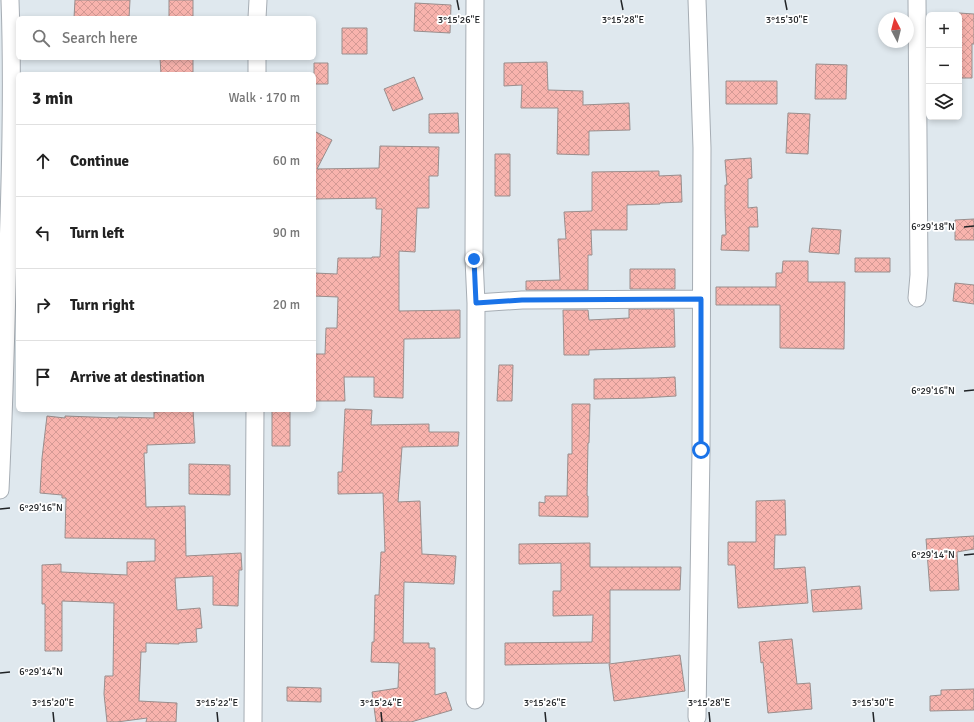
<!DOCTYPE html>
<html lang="en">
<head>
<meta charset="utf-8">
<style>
  :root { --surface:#fff; --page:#f6f6f6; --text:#222; --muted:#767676; --line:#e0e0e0 }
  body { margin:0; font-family:Signika,sans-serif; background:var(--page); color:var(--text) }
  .controls { position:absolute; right:12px; top:12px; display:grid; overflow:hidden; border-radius:6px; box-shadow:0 2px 6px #0003 }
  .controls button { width:36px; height:36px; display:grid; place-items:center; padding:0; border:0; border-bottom:1px solid var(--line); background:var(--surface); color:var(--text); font:20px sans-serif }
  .compass { position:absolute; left:878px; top:12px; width:36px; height:36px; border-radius:50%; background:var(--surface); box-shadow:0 2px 6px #0003; rotate:353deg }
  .stop { position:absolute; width:12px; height:12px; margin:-9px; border:3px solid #1a73e8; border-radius:50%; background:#fff }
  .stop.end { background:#1a73e8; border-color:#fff; box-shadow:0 1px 4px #0008 }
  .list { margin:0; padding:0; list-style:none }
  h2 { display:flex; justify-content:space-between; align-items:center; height:52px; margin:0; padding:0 16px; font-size:17px }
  h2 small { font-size:13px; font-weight:400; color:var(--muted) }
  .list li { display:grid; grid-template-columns:26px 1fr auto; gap:12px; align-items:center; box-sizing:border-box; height:72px; padding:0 16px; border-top:1px solid var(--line) }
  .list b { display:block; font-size:15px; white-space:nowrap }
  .list em { font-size:13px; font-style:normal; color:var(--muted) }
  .icon { flex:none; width:22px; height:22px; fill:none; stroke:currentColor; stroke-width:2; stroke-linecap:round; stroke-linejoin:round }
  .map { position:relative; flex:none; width:974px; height:722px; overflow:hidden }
  .search { position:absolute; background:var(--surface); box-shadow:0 2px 6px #0003; left:16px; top:16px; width:300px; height:44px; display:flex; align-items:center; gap:10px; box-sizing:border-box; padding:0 14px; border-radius:6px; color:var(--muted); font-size:15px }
  .panel { position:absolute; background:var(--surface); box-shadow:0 2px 6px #0003; left:16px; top:72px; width:300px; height:340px; border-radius:6px }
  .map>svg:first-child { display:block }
  .building { fill:url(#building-cross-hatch); stroke:#998e8d }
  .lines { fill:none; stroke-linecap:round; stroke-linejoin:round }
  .street-casing { stroke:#a6adb4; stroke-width:19 }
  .street { stroke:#fff; stroke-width:17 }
  .route { stroke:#1a73e8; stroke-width:5 }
  .ticks { fill:none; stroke:#202326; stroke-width:1.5 }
  .ticks-label { font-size:10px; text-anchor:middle; fill:#202326; stroke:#fff; stroke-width:3.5; stroke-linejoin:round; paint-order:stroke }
</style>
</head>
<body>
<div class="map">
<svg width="974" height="722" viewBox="0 0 974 722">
  <defs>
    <pattern id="building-cross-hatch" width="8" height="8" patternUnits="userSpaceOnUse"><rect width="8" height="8" fill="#f8b3ad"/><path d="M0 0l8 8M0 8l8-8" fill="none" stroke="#d49a95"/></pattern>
  </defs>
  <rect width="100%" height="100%" fill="#dfe8ee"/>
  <!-- building -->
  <path class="building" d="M75,0h55l-1,18h-55z
    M169,0h24v18h-24z
    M415,3l36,2 -1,28 -36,-2z
    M959,13l15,1v30h-2v34h-13z
    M342,28h25v26h-25z
    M160,58h33v16h-32z
    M547,62l1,28 35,1v14l46,-2 1,27 -41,1v24l-32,-1 1,-46h-37l1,-23 -18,1v-23z
    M314,63h14v21h-14z
    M816,64l31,1 -1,34h-31z
    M414,77l9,22 -30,12 -9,-22z
    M726,81h51v23h-51z
    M458,113l1,20h-30v-19z
    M788,113l22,1 -2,40 -22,-1z
    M314,131l18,9 -15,29 62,-1 1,-22 59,1 -1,29h-9v32h-12l-2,44 -16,-1v60l61,-1v28l-56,1 -1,59 -29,-1v-20h-30l1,24h-31v-47h11l1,-26h11l1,-31 -24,-1v-23l23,1 1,-16h34v-1h8l2,-48h-6v-11l-62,1z
    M495,154h15v42h-15z
    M751,158l1,20 -4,1v29l9,-1 1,20h-9v24l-28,-1 1,-15h4l-1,-26v-24h2l-2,-25z
    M659,171v5l22,-1 1,27 -22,1v1l-33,1v25h-36l1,25h-4v35h-62v-9l34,-1 -2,-41h8l-2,-27 28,-1v-39z
    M974,219v21h-19v-20z
    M812,228l29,2 -2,24 -30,-2z
    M855,258h35v14h-35z
    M783,261h25v21h37l-1,67 -64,-1v-43h-64v-18h60v-14h6z
    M630,269h45v20h-45z
    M955,283l19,2v19l-21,-3z
    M629,309h45l1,38 -86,3v5h-25l-1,-45h25l1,10 40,-2z
    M499,365h14l-1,36h-15z
    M675,377l1,19 -33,2 -49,1v-20l62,-1z
    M572,404h18l-1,39h-1l-1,53h1v21l-49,-1v-14l6,1v-7h22l1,-42h4z
    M345,409l27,1 -1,15 58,-1v8h30l-1,14 -56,1 -4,55 22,-1 2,53 34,2 -2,28 -50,-2 -1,61h26v5h6v47l11,-3 6,18 -41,12h-35l-4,-30 26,-4 1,-25 -28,-1 1,-20h2l1,-47h4l2,-43h4l-2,-59 -45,1v-22h4z
    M193,410l2,33 -48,2v8h-3l2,54 39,-1 1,50 55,-3 1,17h-3l-1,36 -25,-1v-29l-38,2 2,32 23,-2 2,20 -6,1 1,13 -18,1v1l-33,-1v9h-5l-2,49 38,2 -1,19h-30l1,-4 -30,4h-10l-3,-28 1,-18h8l1,-73 -52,-2v50h-17v-47h-3v-39l19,-1v8l66,3v-13l28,-1v-22l-90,-1 1,-40h-4v-3l-22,-2 2,-35 5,-42 18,2v-2l53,2v-1l36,1v-6z
    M272,410h18v36h-18z
    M189,464l41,1v30l-41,-1z
    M785,500l1,35h-11l-1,34 31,-2 3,36 -70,5 -3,-43h-7v-23h28v-41z
    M974,536v13l-17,3 2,38 -29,1 -4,-52z
    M590,543v24h91l-1,23h-70v73l-105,2v-22l87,-1 1,-27 -40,1v-25h8v-28l-42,1v-20z
    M860,586l2,23 -49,3 -2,-22z
    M792,639l5,45 13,-1 2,26 -44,4 -5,-51 -2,1 -2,-21z
    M680,655l5,36 -71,10 -5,-37z
    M287,687l34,1v14l-34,-1z
    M974,689v21l-44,1v-15l11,-1v-5z"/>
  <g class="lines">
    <!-- street casing -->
    <g class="street-casing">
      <path id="street" d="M475,0l-1,259 2,44 46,-3 179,-1
        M917,0l2,275 -2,23
        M257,18l1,-18
        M257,74v-16
        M0,490c4,-80 6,-161 8,-242 3,-82 5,-165 2,-248
        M475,700l1,-397
        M697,717l4,-267 1,-302 -5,-148
        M253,722l2,-312"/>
    </g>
    <!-- street -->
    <use href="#street" class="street"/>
  </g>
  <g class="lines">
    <!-- route -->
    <path class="route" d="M474,259l2,44 46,-3 179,-1v151"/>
  </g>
  <!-- ticks -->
  <path class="ticks" d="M457,0l2,10M621,0l2,10M785,0l2,10M964,227l10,-1M964,391l10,-1M0,509l10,-1M964,555l10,-1M0,673l10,-1M53,712l1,10M217,712l1,10M381,712l1,10M545,712l1,10M709,712l1,10M873,712l1,10"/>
  <g class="ticks-label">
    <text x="459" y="23">3°15'26"E</text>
    <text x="623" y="23">3°15'28"E</text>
    <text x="787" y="23">3°15'30"E</text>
    <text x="933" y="230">6°29'18"N</text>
    <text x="933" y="394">6°29'16"N</text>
    <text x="41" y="511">6°29'16"N</text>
    <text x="933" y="558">6°29'14"N</text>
    <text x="41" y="675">6°29'14"N</text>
    <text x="53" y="706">3°15'20"E</text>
    <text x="217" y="706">3°15'22"E</text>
    <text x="381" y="706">3°15'24"E</text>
    <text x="545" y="706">3°15'26"E</text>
    <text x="709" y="706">3°15'28"E</text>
    <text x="873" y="706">3°15'30"E</text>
  </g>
</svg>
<div class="controls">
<button>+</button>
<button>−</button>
<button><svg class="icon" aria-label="layers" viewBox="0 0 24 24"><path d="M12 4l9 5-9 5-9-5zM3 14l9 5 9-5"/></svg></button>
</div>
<svg class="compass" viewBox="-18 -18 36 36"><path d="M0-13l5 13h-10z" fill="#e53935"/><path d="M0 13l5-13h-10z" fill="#767676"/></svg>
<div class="stop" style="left:701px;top:450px"></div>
<div class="stop end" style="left:474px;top:259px"></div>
<div class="search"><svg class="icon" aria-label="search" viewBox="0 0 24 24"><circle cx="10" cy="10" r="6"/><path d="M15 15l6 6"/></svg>Search here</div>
<section class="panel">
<h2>3 min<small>Walk · 170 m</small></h2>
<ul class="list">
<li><svg class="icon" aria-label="ahead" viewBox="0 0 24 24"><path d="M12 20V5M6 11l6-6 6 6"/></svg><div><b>Continue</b></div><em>60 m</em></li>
<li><svg class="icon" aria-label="left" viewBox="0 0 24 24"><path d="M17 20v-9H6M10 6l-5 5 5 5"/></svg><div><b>Turn left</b></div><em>90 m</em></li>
<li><svg class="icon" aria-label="right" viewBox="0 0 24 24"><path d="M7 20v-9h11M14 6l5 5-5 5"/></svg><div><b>Turn right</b></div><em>20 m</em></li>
<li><svg class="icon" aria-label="arrive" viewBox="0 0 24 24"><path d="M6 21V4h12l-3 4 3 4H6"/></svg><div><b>Arrive at destination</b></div></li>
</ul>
</section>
</div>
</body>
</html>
